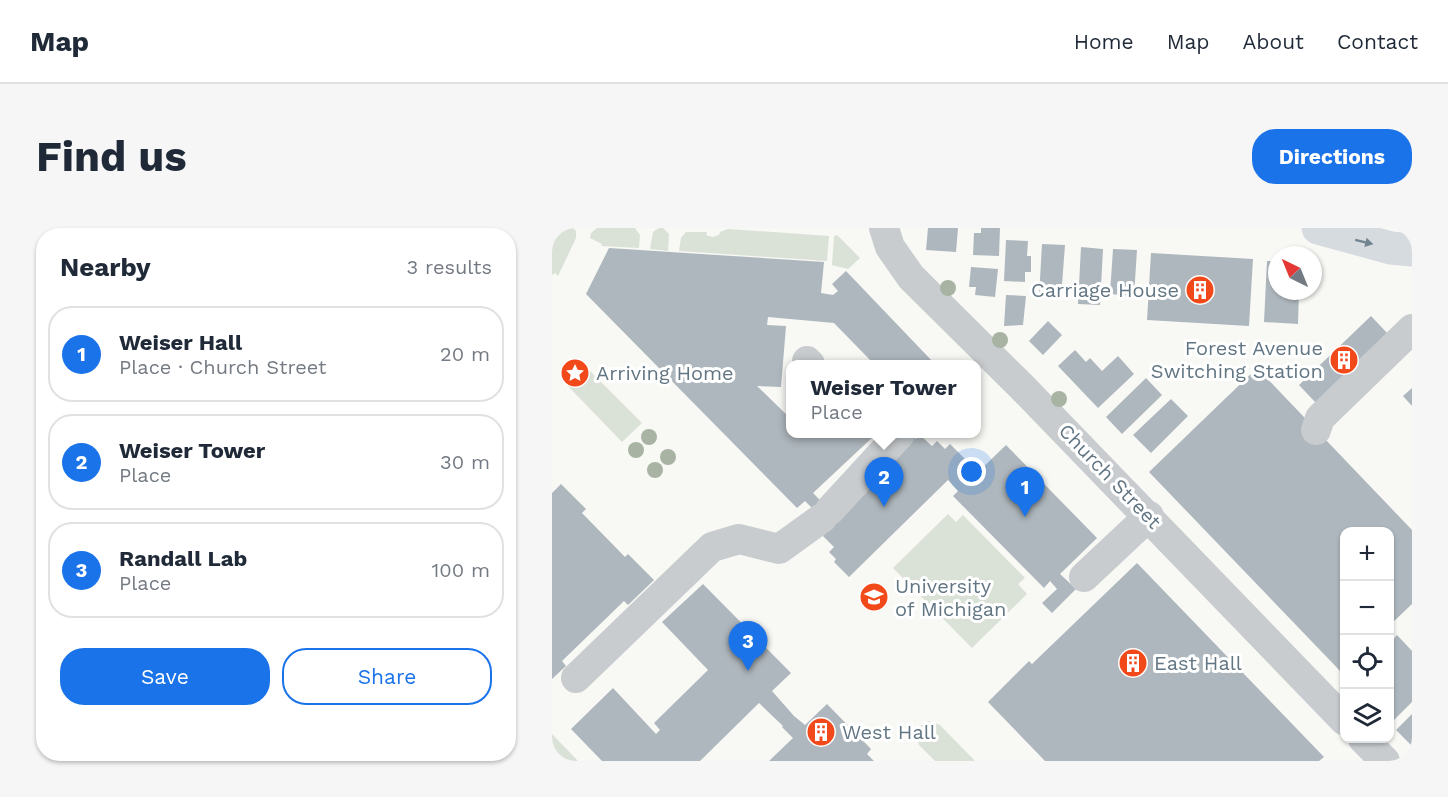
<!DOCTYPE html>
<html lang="en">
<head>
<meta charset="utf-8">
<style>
  :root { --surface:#fff; --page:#f6f6f7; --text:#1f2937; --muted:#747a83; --line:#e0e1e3; --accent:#1a73e8 }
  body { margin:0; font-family:"Work Sans",sans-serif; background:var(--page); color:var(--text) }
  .controls { position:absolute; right:18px; bottom:18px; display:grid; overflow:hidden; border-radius:12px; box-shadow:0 2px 4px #0004 }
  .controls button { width:54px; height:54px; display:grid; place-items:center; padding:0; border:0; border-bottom:2px solid var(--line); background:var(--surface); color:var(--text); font:30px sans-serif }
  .compass { position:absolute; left:716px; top:18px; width:54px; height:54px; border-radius:50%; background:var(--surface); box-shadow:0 2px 4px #0004; rotate:317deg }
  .you { position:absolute; left:420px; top:244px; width:21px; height:21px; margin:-15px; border:4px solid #fff; border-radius:50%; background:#1a73e8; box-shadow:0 0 0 9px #1a73e833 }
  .badge { display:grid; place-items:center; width:39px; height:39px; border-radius:50%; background:var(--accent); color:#fff; font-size:20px; font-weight:700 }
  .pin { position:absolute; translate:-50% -50px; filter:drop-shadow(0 2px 3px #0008) }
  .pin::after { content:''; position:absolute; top:32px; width:21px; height:18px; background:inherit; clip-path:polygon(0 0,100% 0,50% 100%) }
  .popup { position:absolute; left:234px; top:132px; width:195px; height:78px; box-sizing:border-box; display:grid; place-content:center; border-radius:12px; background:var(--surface); filter:drop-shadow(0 2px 4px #0005); font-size:20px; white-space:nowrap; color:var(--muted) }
  .popup b { font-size:22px; color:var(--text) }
  .popup::after { content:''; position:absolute; left:50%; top:100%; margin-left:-12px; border:12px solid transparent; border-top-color:var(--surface) }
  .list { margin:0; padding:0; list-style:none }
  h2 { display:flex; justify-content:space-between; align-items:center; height:78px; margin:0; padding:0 24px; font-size:26px }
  h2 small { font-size:20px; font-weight:400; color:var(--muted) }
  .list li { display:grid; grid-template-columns:39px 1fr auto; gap:18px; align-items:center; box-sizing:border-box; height:96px; margin:0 12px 12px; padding:0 12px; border:2px solid var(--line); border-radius:24px }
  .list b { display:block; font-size:22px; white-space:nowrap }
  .list p { margin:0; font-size:20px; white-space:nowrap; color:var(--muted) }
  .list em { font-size:20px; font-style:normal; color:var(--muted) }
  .actions { display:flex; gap:12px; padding:18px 24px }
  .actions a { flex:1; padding:14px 0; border:2px solid var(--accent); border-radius:24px; text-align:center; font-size:21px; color:var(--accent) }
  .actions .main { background:var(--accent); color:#fff }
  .icon { flex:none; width:33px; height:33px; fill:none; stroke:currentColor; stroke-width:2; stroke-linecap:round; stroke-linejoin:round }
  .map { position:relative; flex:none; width:860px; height:533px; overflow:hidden; border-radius:24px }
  header { display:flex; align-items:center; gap:36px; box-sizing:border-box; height:84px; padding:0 30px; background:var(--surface); border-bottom:2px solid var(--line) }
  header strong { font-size:28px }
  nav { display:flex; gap:33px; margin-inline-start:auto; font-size:21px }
  .intro { display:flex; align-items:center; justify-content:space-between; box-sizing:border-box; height:144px; padding:0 36px }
  h1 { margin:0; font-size:42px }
  .button { padding:15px 27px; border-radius:24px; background:var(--accent); color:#fff; font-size:21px; font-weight:700 }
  main { display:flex; gap:36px; padding:0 36px }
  aside { flex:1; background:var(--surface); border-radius:24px; box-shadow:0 2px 4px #0004 }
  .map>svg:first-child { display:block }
  .green { fill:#dae1d6 }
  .building { fill:#aeb7bd }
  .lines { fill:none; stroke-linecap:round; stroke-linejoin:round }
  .minor { stroke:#c8cccf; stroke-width:30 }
  .major { stroke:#d6dbdf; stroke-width:33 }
  .tree { fill:#a8b3a3 }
  .oneway { fill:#738491 }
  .labels { text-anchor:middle; stroke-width:6; stroke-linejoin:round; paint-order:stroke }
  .poi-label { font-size:20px; fill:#617583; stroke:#fff; text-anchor:start }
  .street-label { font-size:20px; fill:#617583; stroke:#fff }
</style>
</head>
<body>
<header>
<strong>Map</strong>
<nav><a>Home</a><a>Map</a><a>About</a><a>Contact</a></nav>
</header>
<div class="intro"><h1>Find us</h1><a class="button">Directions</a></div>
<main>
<aside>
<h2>Nearby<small>3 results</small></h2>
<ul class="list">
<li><span class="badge">1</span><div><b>Weiser Hall</b><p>Place · Church Street</p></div><em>20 m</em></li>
<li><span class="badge">2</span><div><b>Weiser Tower</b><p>Place</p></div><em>30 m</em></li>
<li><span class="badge">3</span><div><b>Randall Lab</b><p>Place</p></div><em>100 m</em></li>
</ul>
<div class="actions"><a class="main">Save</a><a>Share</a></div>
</aside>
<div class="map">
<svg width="860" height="533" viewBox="0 0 860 533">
  <rect width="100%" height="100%" fill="#f8f8f5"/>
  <!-- green -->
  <path class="green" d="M0,0h21l3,3v7l-18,38 -3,-3 -3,2z
    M45,0h38l5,7 -1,13 -38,-2 1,-2 -12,-6 1,-5z
    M107,0h4l6,6 -1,17 -18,-2 3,-17z
    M176,1l101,7 -2,25 -148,-10 2,-13 5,-6h21l-1,3 7,2 6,-2 1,-3z
    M285,7l23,23 -12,11 -16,-4 2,-29z
    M32,137l58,58 -20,19 -57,-59 7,-13z
    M396,286l8,8 7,-7 62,63 -7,6 9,10 -55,54 -79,-80z
    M377,493l11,4 35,36h-40l-16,-16 -3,-8 4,-11z
    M0,506l26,27h-26z"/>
  <!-- building -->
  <path class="building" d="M376,0h30l-2,24 -30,-2z
    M429,0h19l-1,28 -26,-1 1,-22h7z
    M454,12l22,1 -1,15h4v16h-6v10l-21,-1z
    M490,16l23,1 -4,53 -22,-1z
    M529,19l22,2 -3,56 -22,-1z
    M57,20l215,14 -3,31 12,2 5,-4 -6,-7 14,-13 88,92 -1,1h-59l-40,-41 -66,-6 -1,8 19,1 -5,61 -24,-1 34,33v15h14l5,4 4,-4h62l-63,59 24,24 74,-83 5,5 4,-4 12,11 5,-5 8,8 5,-5 17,17 -5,5 11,11 33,-32 91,93 -37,36 16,15 -24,24 -10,-10 15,-14 -7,-8 -6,7 -91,-92 5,-5 -10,-11 -99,97 -15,-15 2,-3 -7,-7 5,-5 -14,-14 9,-8 -24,-24 -8,7 -211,-214z
    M561,21l24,1 -3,46 -24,-2z
    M599,25l102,6 -4,67 -102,-6z
    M715,33h10v30h22l-1,33 -34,-2z
    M419,39l27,2 -3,28 -20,-2 1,-8h-7z
    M454,67l20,1 -3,29 -19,1z
    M819,88l17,18 -72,69 -17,-18z
    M496,93l14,14 -19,20 -14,-14z
    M523,122l11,12 4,-4 12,13 16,-15 16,18 -36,34 -40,-42z
    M705,140l155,162v74l-22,21v-93h-46v143l-195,-203z
    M594,150l16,17 -40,39 -16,-17z
    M860,160v18l-9,-10z
    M619,171l17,17 -37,37 -18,-18z
    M9,256l25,25 -4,4 43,44 3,-3 26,26 -26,25 -4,-4 -62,60 4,5 -14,13v-186z
    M585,335l187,194 -5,4h-274l-57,-59 41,-41 3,3z
    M151,356l88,89 -19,18 22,25 11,9 22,-21 44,45 -4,5 7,7h-105l24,-23 -11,-11 1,-1 -24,-23 -59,58h-98l-31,-32 42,-41 43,46 4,-4 -6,-7 54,-53 -46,-48z
    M845,407l15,16v51l-21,21 -1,-80z
    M860,486v32l-16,-16z"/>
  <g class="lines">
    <!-- minor -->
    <path class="minor" d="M332,0l6,19 21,30 111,110 322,333
      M255,133l3,3
      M764,202l4,-12 92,-89
      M278,282l70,-76
      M532,349l65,-61
      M24,450l136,-131 27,-8 40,10 43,-31
      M811,511l22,22"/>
    <!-- major -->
    <path class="major" d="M766,0l73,20 21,2"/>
  </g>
  <!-- trees -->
  <g class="tree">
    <circle cx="396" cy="60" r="8"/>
    <circle cx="448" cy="112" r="8"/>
    <circle cx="507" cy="171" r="8"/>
    <circle cx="97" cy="209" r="8"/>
    <circle cx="84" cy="222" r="8"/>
    <circle cx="116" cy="229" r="8"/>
    <circle cx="103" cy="242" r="8"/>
  </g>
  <!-- one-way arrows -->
  <defs><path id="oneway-solid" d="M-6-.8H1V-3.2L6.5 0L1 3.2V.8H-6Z" transform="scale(1.5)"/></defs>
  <use class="oneway" href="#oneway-solid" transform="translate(812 14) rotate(14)"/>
  <!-- icons -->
  <defs>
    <g id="building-disc" transform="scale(1.5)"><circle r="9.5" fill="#f2491b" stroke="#fff"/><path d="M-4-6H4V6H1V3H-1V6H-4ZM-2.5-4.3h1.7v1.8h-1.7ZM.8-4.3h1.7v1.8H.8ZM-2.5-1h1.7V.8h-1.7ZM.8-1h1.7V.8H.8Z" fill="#fff"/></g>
    <g id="sight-disc" transform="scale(1.5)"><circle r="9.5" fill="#f2491b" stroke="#fff"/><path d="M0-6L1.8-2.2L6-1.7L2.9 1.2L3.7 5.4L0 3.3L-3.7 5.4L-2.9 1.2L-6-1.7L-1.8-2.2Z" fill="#fff"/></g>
    <g id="university-disc" transform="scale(1.5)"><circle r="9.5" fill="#f2491b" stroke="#fff"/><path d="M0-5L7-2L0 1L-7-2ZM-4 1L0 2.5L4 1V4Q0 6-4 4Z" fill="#fff"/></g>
  </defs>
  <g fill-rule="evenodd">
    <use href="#building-disc" x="648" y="62"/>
    <use href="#building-disc" x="792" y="132"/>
    <use href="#sight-disc" x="23" y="145"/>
    <use href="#university-disc" x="322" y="369"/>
    <use href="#building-disc" x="581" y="435"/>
    <use href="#building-disc" x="269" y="504"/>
  </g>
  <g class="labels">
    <!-- poi labels -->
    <g class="poi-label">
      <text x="627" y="69" text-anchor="end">Carriage House</text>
      <text x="771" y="127" text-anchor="end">Forest Avenue<tspan x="771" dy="23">Switching Station</tspan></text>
      <text x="44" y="152">Arriving Home</text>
      <text x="343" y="365">University<tspan x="343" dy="23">of Michigan</tspan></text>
      <text x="602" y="442">East Hall</text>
      <text x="290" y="511">West Hall</text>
    </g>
    <!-- street labels -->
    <g class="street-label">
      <text transform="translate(558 248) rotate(46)" y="7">Church Street</text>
    </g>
  </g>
</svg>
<div class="controls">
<button>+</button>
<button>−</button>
<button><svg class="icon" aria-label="locate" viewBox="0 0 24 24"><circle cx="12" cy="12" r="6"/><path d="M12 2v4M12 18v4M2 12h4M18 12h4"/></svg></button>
<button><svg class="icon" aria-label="layers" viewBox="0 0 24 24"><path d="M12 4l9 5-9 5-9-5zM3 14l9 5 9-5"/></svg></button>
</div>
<svg class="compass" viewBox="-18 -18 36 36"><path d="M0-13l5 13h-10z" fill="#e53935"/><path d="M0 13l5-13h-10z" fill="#747a83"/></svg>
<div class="you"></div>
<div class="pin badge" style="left:473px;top:289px">1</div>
<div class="pin badge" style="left:332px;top:279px">2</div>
<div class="popup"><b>Weiser Tower</b>Place</div>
<div class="pin badge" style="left:196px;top:443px">3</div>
</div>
</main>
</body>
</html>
